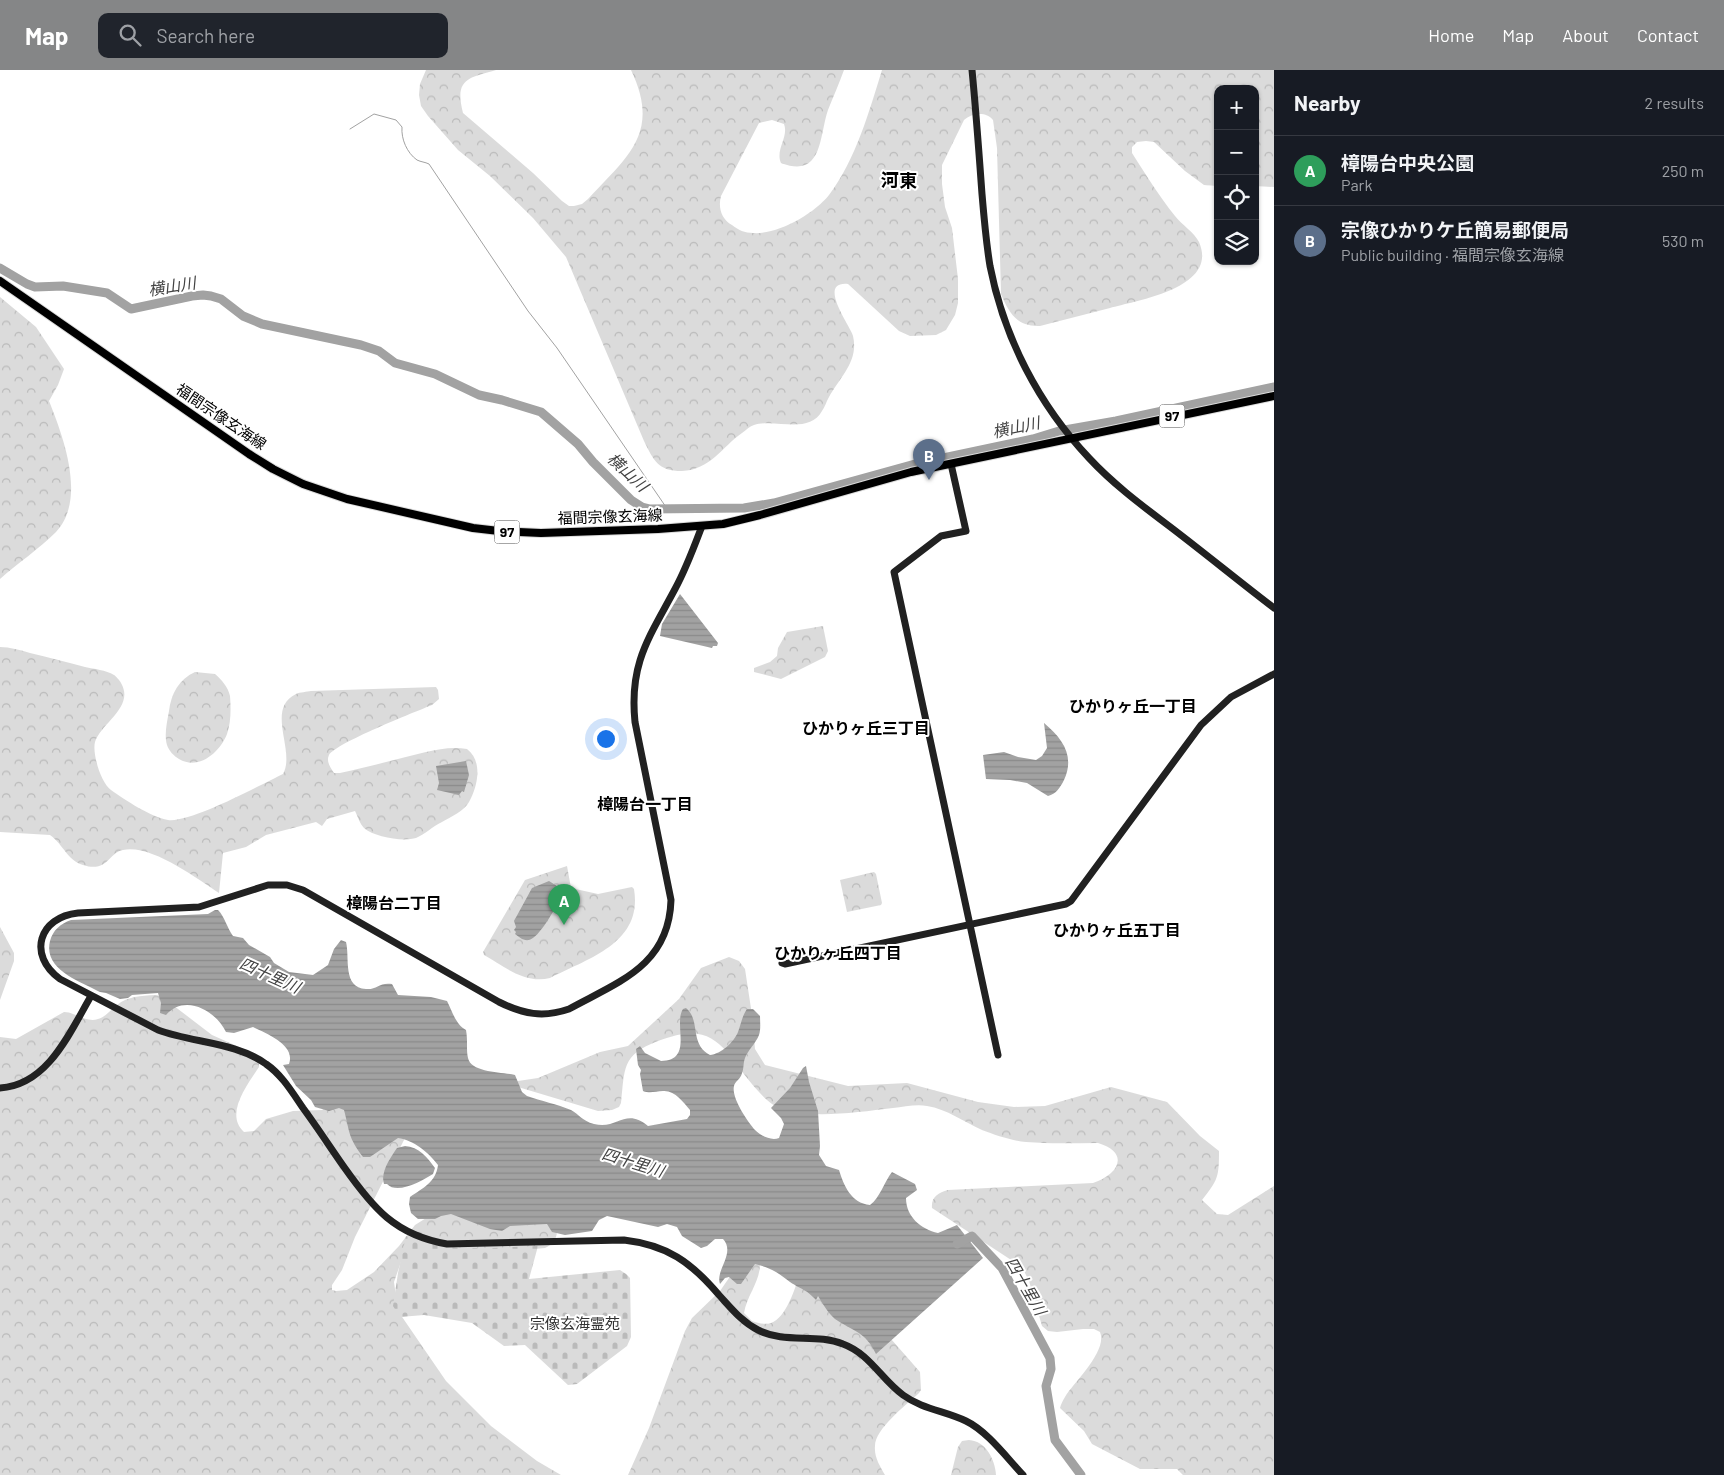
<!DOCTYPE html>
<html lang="en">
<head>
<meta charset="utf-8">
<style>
  :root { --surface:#171b24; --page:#20242c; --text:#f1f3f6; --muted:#9ea1a6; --line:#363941; --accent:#858687 }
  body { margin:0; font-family:Barlow,"Noto Sans JP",sans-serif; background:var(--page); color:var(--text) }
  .controls { position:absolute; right:15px; top:15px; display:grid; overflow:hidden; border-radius:10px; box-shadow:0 1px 4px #0004 }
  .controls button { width:45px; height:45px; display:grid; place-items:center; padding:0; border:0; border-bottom:1px solid var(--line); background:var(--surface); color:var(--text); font:25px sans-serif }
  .you { position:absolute; left:605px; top:668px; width:18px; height:18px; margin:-12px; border:4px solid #fff; border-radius:50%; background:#1a73e8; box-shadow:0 0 0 8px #1a73e833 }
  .badge { display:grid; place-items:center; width:32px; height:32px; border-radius:50%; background:var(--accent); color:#fff; font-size:16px; font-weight:700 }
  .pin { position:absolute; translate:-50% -41px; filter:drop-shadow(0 1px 2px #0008) }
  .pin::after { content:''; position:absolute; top:26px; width:18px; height:15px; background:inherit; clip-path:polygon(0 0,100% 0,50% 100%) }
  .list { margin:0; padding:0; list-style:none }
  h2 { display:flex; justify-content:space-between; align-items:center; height:65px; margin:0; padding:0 20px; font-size:21px }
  h2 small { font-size:16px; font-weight:400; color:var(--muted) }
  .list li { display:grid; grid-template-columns:32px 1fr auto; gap:15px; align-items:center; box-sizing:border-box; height:70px; padding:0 20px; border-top:1px solid var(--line) }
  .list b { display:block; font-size:19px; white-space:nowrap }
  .list p { margin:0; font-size:16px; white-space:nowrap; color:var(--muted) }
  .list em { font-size:16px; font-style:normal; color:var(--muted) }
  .icon { flex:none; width:28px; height:28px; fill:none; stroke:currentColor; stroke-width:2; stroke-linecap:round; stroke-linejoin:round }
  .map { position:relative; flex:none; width:1274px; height:1405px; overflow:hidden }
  header { display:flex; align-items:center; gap:30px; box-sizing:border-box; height:70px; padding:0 25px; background:var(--accent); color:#fff }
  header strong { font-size:24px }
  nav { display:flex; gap:28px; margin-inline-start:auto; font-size:18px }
  .search { width:350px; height:45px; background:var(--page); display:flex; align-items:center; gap:12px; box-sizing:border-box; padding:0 18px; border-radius:10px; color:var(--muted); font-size:19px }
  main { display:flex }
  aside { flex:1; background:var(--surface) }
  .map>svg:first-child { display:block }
  .forest { fill:url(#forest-crowns) }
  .cemetery { fill:url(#cemetery-stones) }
  .water { fill:url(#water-rules) }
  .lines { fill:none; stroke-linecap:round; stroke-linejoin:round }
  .stream { stroke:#a2a2a2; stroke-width:1 }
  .river { stroke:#a2a2a2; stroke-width:9 }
  .primary-casing { stroke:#dbdbdb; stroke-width:10 }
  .secondary { stroke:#212121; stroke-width:7 }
  .primary { stroke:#000; stroke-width:8 }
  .labels { text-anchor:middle; stroke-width:4; stroke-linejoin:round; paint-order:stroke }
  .shield { fill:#fff; stroke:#4c4c4c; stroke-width:1 }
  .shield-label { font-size:14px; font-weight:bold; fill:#000 }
  .street-label { font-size:15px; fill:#000; stroke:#fff }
  .park-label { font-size:15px; fill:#323232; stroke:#fff }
  .water-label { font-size:16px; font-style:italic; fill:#434343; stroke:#fff }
  .neighbourhood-label { font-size:16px; font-weight:bold; fill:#000; stroke:#fff }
  .quarter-label { font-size:18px; font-weight:bold; fill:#000; stroke:#fff }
</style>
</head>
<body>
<header>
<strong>Map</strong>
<div class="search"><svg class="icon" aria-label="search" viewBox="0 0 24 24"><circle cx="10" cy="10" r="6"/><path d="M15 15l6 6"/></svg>Search here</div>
<nav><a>Home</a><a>Map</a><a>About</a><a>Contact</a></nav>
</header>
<main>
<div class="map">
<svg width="1274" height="1405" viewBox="0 0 1274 1405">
  <defs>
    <pattern id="forest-crowns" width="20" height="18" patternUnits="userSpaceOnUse" patternTransform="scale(1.25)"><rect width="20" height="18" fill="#dbdbdb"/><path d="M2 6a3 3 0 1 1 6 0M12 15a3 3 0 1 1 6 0" fill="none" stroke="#bababa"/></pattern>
    <pattern id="cemetery-stones" width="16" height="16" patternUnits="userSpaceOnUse" patternTransform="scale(1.25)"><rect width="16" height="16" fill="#dbdbdb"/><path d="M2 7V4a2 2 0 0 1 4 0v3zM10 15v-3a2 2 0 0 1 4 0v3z" fill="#bababa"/></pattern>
    <pattern id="water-rules" width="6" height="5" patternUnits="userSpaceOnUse" patternTransform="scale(1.25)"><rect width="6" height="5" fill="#a2a2a2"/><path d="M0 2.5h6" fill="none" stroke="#8a8a8a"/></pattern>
  </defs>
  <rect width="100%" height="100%" fill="#fff"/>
  <!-- forest -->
  <path class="forest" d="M426,0h70c-27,8 -42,8 -33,43l70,60 29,28 7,5h5l8,-2 6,-5c40,-43 73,-66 43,-129h213c-5,14 -11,27 -16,40 -9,26 -5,69 -47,53 -6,-13 8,-26 3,-39l-12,-4 -13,3 -38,73c-3,11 0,23 11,29 6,5 13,8 21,8 24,2 61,-19 76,-38 27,-36 40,-83 53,-125h392v117l-19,-1v-97h-37v97l-14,-1 -19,-14 -31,-29 -8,-1 -9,1 -5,5v6c14,22 27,43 43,63 7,9 19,16 24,26 20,46 -61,58 -89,66 -23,6 -47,12 -70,18 -23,1 -31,-13 -39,-32l-4,-146 -4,-28c-7,-9 -21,-7 -29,0l-22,45v19l3,23 7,21 6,51v24l-3,12 -9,15 -10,5 -26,1 -11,-5 -51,-47c-32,-3 3,43 5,52 6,25 -13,41 -24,61 -3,5 -4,10 -7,14 -13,24 -47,7 -68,14 -4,1 -8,5 -12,8 -20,14 -32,37 -60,38 -24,0 -28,-10 -38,-30l-78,-184 -33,-39 -43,-42 -32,-26 -30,-34 -7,-10 -2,-11 1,-11z
    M0,227l36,30 28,42 -6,16 -9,16c14,35 38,98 7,131 -17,17 -38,31 -56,47z
    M823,556l5,25 -3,6 -44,22 -27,-7v-4l16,-6 7,-6 1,-8 9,-16z
    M0,577c10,0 20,3 30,6 18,4 36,9 55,14 9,2 21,3 29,8 2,1 6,6 7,8 14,24 -20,40 -26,59 -3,12 6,41 16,48 14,10 40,27 57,30 23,3 92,-35 115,-46 13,-23 -18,-65 13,-80 4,-2 11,-2 15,-3l125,-4 2,3 1,9 -7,6c-17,7 -96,38 -103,50 -3,6 1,12 5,18h6c19,-4 38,-9 58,-14 22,-5 46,-14 69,-10 16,12 11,37 2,53 -5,9 -18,15 -27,20 -9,4 -18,13 -26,16 -13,4 -42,-1 -52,-10 -4,-4 -6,-11 -9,-17l-28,8 -5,7 -6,-4 -50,13 -20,12 -23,6 -4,40c-23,-15 -68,-49 -96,-43 -14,2 -15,23 -40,15 -16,-5 -20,-21 -33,-30l-50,-3z
    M195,602l20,2c7,6 13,13 15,22 1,12 1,27 -3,38 -7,18 -28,37 -48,25 -5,-3 -10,-8 -12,-14 -3,-10 0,-23 2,-34 2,-17 10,-32 26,-39z
    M567,796l4,22 27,6 34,-7 2,2c9,54 -45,69 -84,89 -25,6 -45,-11 -66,-23l-1,-3 42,-72z
    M874,802l2,2 6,29 -1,2 -34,7 -7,-32z
    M0,857l14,26v8l-14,39z
    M729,887l10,4 6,8 7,46 3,34 10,16 83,21 59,-3 71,19 36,5 31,-1 66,-19 56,15 33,34 19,15c0,26 -1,29 -17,49l15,14 11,1 46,-29v289h-91l-6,-6h-37l-48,-25 -8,-13 -24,-23c1,-4 3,-8 5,-11 9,-15 43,-46 35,-65l-6,-3h-11l-26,3 -9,-1 -6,-5 -13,-45 -7,-14 -90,-59c-1,-11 6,-15 16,-18l145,-7c25,-8 38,-30 5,-40 -24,0 -48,1 -72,-1 -13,-1 -31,-7 -44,-12 -18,-8 -35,-21 -55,-24 -11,-2 -23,1 -34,2 -34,4 -72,10 -106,3 -10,-2 -21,-11 -28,-19 -35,-38 -40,-75 -101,-51 -37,14 -33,28 -37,62l-2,4 -7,3 -14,1 -93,-28 33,-5 62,-26 28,-6 51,-47 22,-31z
    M155,925l6,1 51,39 45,20 2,7v5c-11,17 -35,47 -15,65l10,-1 12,-12 27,-8 29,-1 18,-11 65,39 -50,99 -13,33 -10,15v5l4,1 11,-1 27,-18 25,-26 16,-21 16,-10 47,-50 79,66c0,8 -5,14 -12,17l-144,14 -7,20 4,29 48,70 45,45 46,35 24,14h-561v-438l16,2 48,-27c11,0 22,11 34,7 8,-2 13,-10 19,-14 11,-9 24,-9 38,-10z
    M805,1187l79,74 36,41 1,18 -2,3c-13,12 -44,36 -44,53 -1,11 5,20 10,29h-257l21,-47 36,-97 7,-13 28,-27 20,-29 20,2c0,18 -13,31 -16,49l8,8c6,2 13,4 19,2 19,-7 28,-49 34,-66z
    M969,1370c17,1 26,20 27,35h-45l7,-28 4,-6z"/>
  <!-- cemetery -->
  <path class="cemetery" d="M406,1166c41,18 89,11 132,10l-9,33 91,-9 6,4 4,4 1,59 -4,9 -50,38 -9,1 -43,-40 -21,1 -32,-23 -48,-8 -24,2 -7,-11 5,-33z"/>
  <!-- water -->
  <path class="water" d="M680,524l38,49 -1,3h-4l-1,2 -52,-12 2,-12z
    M1044,653c19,16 31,33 20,57 -4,8 -8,14 -16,16l-21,-13 -17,-3 -24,-1 -3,-24 21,-3 14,5 18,3 6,-4 5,-8z
    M466,691l3,14 -5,17 -2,-1 -3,4 -22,-5 2,-7 -3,-17z
    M549,811l8,5 3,13c-5,10 -21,39 -31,41 -6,1 -10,-3 -14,-6l1,-2 -2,-2 2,-3 -2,-6 18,-33z
    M215,840h3c7,7 9,18 15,26l10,2 6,7 21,12 4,6 15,9 24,3 15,-10 6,-16 7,-9 5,2c4,15 -4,46 20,47 11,1 13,-7 26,-5l6,11 33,2 16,4c5,10 9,24 19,29 2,11 0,20 2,28 3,15 35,14 47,17l7,17 5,4c14,5 30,8 44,14 8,4 11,11 23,14 24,6 31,-17 54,2l39,-7 3,-4v-5c-7,-8 -15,-20 -27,-19 -8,0 -12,3 -20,0l-3,-17 1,-4 -3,-5 -2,-16 4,-3 5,7 16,8c33,0 12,-37 22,-52l3,-1c15,12 3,36 24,47 11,-1 24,-13 28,-23 3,-8 4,-16 9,-23h6l7,7c0,6 1,13 -1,19 -3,8 -11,15 -14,23 -2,5 -1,11 -3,15 -1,6 -7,8 -8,13 -3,12 14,36 21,44 6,6 16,11 24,8l5,-14 -3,-6 -10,-10 19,-20 13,-20 3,-2 3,16 9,29 2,35 -1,9 7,11 13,4c5,16 12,33 31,35 10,-7 14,-23 22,-33l23,12 2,6 -11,8c0,19 15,31 32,35l19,-8 26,33 -107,96c-11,-23 -22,-22 -41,-35 -7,-6 -12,-15 -17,-23l-2,4c-10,-11 -14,-10 -26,-18 -13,-10 -19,-14 -35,-18l-14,20h-4l-8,-7 -4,1 -5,6c-5,-14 16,-31 3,-45h-8l-8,7 -6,2 -19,-12 -5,-9 -10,-3 -9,3 -51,-11 -8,4 -7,11 -27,4 -13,-3 -5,-8 -37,2 -8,5 -12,-2 -39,-15 -10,2 -6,3h-17l-7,-6 -2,-9 1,-7c13,-9 26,-15 28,-32 -9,-12 -24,-25 -40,-27l-28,19h-7c-15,-20 -13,-24 -19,-47l-5,-2 -10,3 -14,-4 -4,-7 -15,-14 -13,-21 6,-1c7,-19 -22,-30 -36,-37l-19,6 -8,-1c-10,-21 -41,-39 -60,-17l-6,-2 1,-10 -3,-10 -26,2 -4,3 -8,1 -14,-6 -6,-1c-20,-11 -57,-22 -50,-51 3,-11 10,-17 21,-21l137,-6z
    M405,1076c14,1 22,11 30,22l-2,6c-11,7 -36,21 -46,10h-3c-4,-12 7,-27 13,-36z"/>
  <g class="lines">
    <!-- stream -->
    <path class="stream" d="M350,59l24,-15 22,6 6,7c-1,12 5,26 15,33 4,2 8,2 12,4l99,147 29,37 111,162"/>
    <!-- river -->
    <path class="river" d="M0,198l27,16 8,3 28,-1 44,7 24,16 61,-13 11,-1 8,1 10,3 22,17 19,8 99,21 18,6 16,12 40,11 44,21 23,5 39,12 37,32 15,18 38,38 11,7 8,2 94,-1 30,-5 141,-39 118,-25 26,-8 57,-10 158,-34
      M957,1174l15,-8 30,32 48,90 1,11 -5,17 9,54 26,35"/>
    <!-- primary casing -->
    <g class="primary-casing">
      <path id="primary" d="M0,211l249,173 24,15 30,15 44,15 126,29 26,3 42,2 117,-4 65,-5 37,-9 151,-43 363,-76"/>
    </g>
    <!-- secondary -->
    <path class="secondary" d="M972,0c4,41 7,83 10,124 2,24 4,48 8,72 14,72 49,139 99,192 25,27 55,49 84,71 34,26 67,53 101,79
      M951,394l15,67 -25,5 -47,36 104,483
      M702,456c-8,21 -16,43 -27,63 -26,49 -46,74 -40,133l36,178c-2,66 -53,82 -102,109 -26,9 -46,5 -70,-7l-196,-112 -16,-5h-19l-69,22 -121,6c-39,4 -51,42 -18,66l98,51c35,13 78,12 108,34 16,11 26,28 37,44 14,19 27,39 41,59 29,41 51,68 103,77l177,-4c43,5 67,22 95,55 12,13 23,27 39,35 27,14 58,3 85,14 27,10 38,35 60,51 19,14 42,16 63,26 21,10 41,37 57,54
      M782,893l3,1 281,-60 5,-3 130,-176 30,-28 43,-23
      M0,1018c48,-3 70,-56 91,-92"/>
    <!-- primary -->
    <use href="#primary" class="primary"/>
  </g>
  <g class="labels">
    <!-- shield labels -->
    <g class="shield">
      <rect x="1159.5" y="334.5" width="25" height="23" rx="4"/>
      <rect x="494.5" y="450.5" width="25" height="23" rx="4"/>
    </g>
    <g class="shield-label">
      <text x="1172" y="351">97</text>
      <text x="507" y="467">97</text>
    </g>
    <!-- street labels -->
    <g class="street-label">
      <text transform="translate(221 347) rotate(34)" y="5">福間宗像玄海線</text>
      <text transform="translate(610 447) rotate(-2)" y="5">福間宗像玄海線</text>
    </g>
    <!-- park labels -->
    <g class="park-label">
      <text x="575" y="1259">宗像玄海霊苑</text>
    </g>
    <!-- water labels -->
    <g class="water-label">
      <text transform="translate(172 216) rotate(-9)" y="6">横山川</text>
      <text transform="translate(1016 357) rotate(-12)" y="6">横山川</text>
      <text transform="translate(628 402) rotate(43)" y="6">横山川</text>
      <text transform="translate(270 905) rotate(24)" y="6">四十里川</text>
      <text transform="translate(633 1092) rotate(17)" y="6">四十里川</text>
      <text transform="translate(1026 1216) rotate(60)" y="6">四十里川</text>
    </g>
    <!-- neighbourhood labels -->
    <g class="neighbourhood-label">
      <text x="1133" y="642">ひかりヶ丘一丁目</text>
      <text x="866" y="664">ひかりヶ丘三丁目</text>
      <text x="645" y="740">樟陽台一丁目</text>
      <text x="394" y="839">樟陽台二丁目</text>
      <text x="1117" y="866">ひかりヶ丘五丁目</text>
      <text x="838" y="889">ひかりヶ丘四丁目</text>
    </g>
    <!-- quarter labels -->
    <g class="quarter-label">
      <text x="899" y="117">河東</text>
    </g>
  </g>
</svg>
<div class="controls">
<button>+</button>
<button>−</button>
<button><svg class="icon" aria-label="locate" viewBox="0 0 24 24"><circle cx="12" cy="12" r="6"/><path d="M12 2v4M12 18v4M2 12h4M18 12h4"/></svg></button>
<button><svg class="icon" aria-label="layers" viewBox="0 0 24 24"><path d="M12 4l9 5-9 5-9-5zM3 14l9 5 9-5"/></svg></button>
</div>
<div class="you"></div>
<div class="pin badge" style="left:564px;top:855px;background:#2e9e5b">A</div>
<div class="pin badge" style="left:929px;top:410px;background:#5c6f8a">B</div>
</div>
<aside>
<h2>Nearby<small>2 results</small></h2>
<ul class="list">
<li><span class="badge" style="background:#2e9e5b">A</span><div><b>樟陽台中央公園</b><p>Park</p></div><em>250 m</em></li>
<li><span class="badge" style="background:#5c6f8a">B</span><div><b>宗像ひかりケ丘簡易郵便局</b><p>Public building · 福間宗像玄海線</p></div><em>530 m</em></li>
</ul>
</aside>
</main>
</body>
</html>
